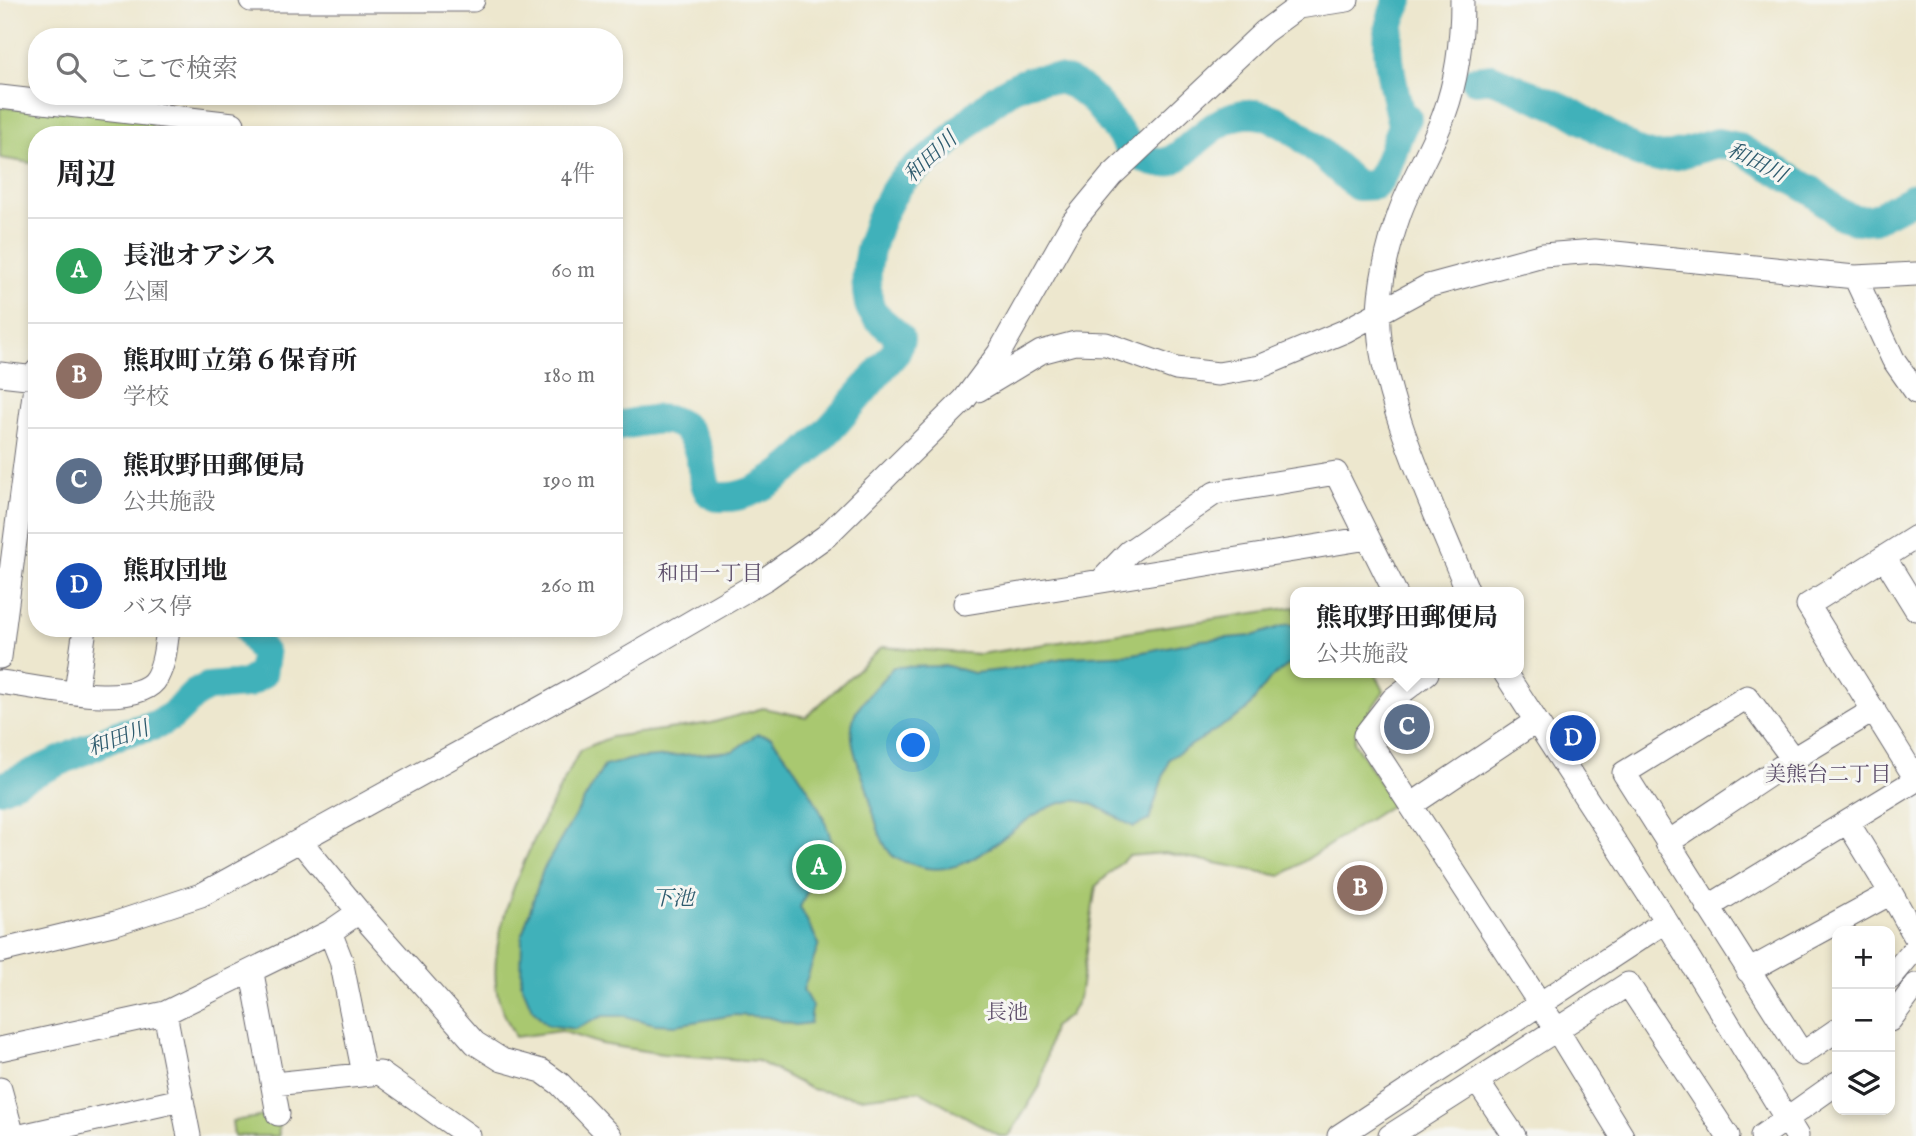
<!DOCTYPE html>
<html lang="ja">
<head>
<meta charset="utf-8">
<style>
  :root { --surface:#fff; --page:#f2f2f2; --text:#202124; --muted:#757577; --line:#e0e0e0; --accent:#1f6fb2 }
  body { margin:0; font-family:"IM FELL English","Noto Serif JP",serif; background:var(--page); color:var(--text) }
  .controls { position:absolute; right:21px; bottom:21px; display:grid; overflow:hidden; border-radius:14px; box-shadow:0 4px 10px #0003 }
  .controls button { width:63px; height:63px; display:grid; place-items:center; padding:0; border:0; border-bottom:2px solid var(--line); background:var(--surface); color:var(--text); font:35px sans-serif }
  .you { position:absolute; left:914px; top:746px; width:24px; height:24px; margin:-18px; border:5px solid #fff; border-radius:50%; background:#1a73e8; box-shadow:0 0 0 10px #1a73e833 }
  .badge { display:grid; place-items:center; width:46px; height:46px; border-radius:50%; background:var(--accent); color:#fff; font-size:23px; font-weight:700 }
  .pin { position:absolute; translate:-50% -50%; border:4px solid #fff; box-shadow:0 2px 7px #0006 }
  .popup { position:absolute; left:1290px; top:587px; width:234px; height:91px; box-sizing:border-box; display:grid; place-content:center; border-radius:14px; background:var(--surface); filter:drop-shadow(0 2px 5px #0005); font-size:23px; white-space:nowrap; color:var(--muted) }
  .popup b { font-size:26px; color:var(--text) }
  .popup::after { content:''; position:absolute; left:50%; top:100%; margin-left:-14px; border:14px solid transparent; border-top-color:var(--surface) }
  .list { margin:0; padding:0; list-style:none }
  h2 { display:flex; justify-content:space-between; align-items:center; height:91px; margin:0; padding:0 28px; font-size:30px }
  h2 small { font-size:23px; font-weight:400; color:var(--muted) }
  .list li { display:grid; grid-template-columns:46px 1fr auto; gap:21px; align-items:center; box-sizing:border-box; height:105px; padding:0 28px; border-top:2px solid var(--line) }
  .list b { display:block; font-size:26px; white-space:nowrap }
  .list p { margin:0; font-size:23px; white-space:nowrap; color:var(--muted) }
  .list em { font-size:23px; font-style:normal; color:var(--muted) }
  .icon { flex:none; width:38px; height:38px; fill:none; stroke:currentColor; stroke-width:2; stroke-linecap:round; stroke-linejoin:round }
  .map { position:relative; flex:none; width:1916px; height:1136px; overflow:hidden }
  .search { position:absolute; background:var(--surface); box-shadow:0 4px 10px #0003; left:28px; top:28px; width:595px; height:77px; display:flex; align-items:center; gap:18px; box-sizing:border-box; padding:0 24px; border-radius:28px; color:var(--muted); font-size:26px }
  .panel { position:absolute; background:var(--surface); box-shadow:0 4px 10px #0003; left:28px; top:126px; width:595px; height:511px; border-radius:28px }
  .map>svg:first-child { display:block }
  .green { fill:#a9c86f; stroke:#667555; stroke-width:2 }
  .water { fill:#41b1ba; stroke:#326a7a; stroke-width:2 }
  .lines { fill:none; stroke-linecap:round; stroke-linejoin:round }
  .river { stroke:#41b1ba; stroke-width:30 }
  .minor-casing { stroke:#69676e; stroke-width:25 }
  .minor { stroke:#fff; stroke-width:23 }
  .labels { text-anchor:middle; stroke-width:6; stroke-linejoin:round; paint-order:stroke }
  .water-label { font-size:21px; font-style:italic; fill:#2e5b6e; stroke:#f6f6f2 }
  .neighbourhood-label { font-size:21px; fill:#5d4e6a; stroke:#f6f6f2 }
</style>
</head>
<body>
<div class="map">
<svg width="1916" height="1136" viewBox="0 0 1916 1136">
  <rect width="100%" height="100%" fill="#f6f6f2"/>
  <filter id="ink" filterUnits="userSpaceOnUse"><feTurbulence type="fractalNoise" baseFrequency=".0143" numOctaves="2"/><feDisplacementMap in="SourceGraphic" scale="14" xChannelSelector="R" yChannelSelector="G"/><feConvolveMatrix kernelMatrix="1 2 1 2 8 2 1 2 1" color-interpolation-filters="sRGB"/></filter>
  <filter id="wash" filterUnits="userSpaceOnUse"><feTurbulence type="fractalNoise" baseFrequency=".00686" numOctaves="4" result="noise"/><feDisplacementMap in="SourceGraphic" scale="28" xChannelSelector="R" yChannelSelector="G"/><feGaussianBlur stdDeviation="1.57" result="paint"/><feColorMatrix in="noise" values="0 0 0 0 0 0 0 0 0 0 0 0 0 0 0 0 0 1.4 0 .05"/><feComposite in="paint" operator="in"/></filter>
  <g filter="url(#wash)">
    <rect width="100%" height="100%" fill="#ede7ce"/>
    <!-- green -->
    <path class="green" d="M0,107l153,7 -3,21h-113v29l-37,-6z
      M1295,607v66h80l9,18 -28,40 -2,11 39,62 -112,72 -116,-23 -37,3 -32,30 -17,112 -9,17 -17,12 -13,59 -31,50h-9l-80,-45 -60,7 -49,-9 -53,-28 -95,-7 -62,-10 -40,-13 -46,6c-6,-13 -14,-27 -17,-40 -17,-72 50,-184 82,-247l31,-13 100,-14 52,-15 43,9 76,-70 97,7z
      M278,1114l1,22h-45l-2,-15z"/>
    <!-- water -->
    <path class="water" d="M1289,624l6,2v34l-24,18 -26,34 -76,47 -20,61 -15,7c-19,-9 -40,-28 -63,-26 -57,7 -93,86 -156,64 -5,-2 -15,-4 -20,-7 -17,-14 -22,-50 -28,-69 -7,-21 -21,-50 -13,-72 4,-14 30,-38 39,-50l55,-1 25,7 38,-4 56,-12 66,-3 68,-14 51,-4z
      M757,734l14,3c31,38 61,82 66,132l-30,23 -7,15 19,37 -16,46 9,16 -2,17 -15,2 -28,-8 -33,-2 -58,10 -21,-1 -31,-8h-21l-28,13 -28,-4 -15,-16 -11,-26 1,-48 21,-65 61,-104 28,-7 101,-8z"/>
    <g class="lines">
      <!-- river -->
      <path class="river" d="M1399,0c-22,39 -5,85 3,125
        M1476,80l15,-2 76,32 70,42 16,5 20,-1 44,-13 20,4 75,44 29,24 17,5 16,-1 42,-22
        M614,427c42,-9 77,-20 87,35 2,8 3,24 8,30 4,5 9,5 15,5 60,2 133,-102 172,-145l4,-13c-8,-12 -27,-20 -31,-35 -9,-40 8,-89 31,-121 10,-13 25,-20 37,-30 33,-29 69,-79 118,-74 50,5 65,81 104,84 13,1 27,-13 36,-21 12,-10 25,-21 40,-26 45,-15 90,45 123,70l17,-1c19,-22 18,-48 32,-67
        M0,788l120,-54 36,-9 16,-9 24,-23 12,-6 38,-3 16,-10 3,-19 -18,-27"/>
    </g>
  </g>
  <g filter="url(#ink)">
    <g class="lines">
      <!-- minor casing -->
      <g class="minor-casing">
        <path id="minor" d="M251,0h222
          M1462,0c0,37 -5,80 -18,115 -12,33 -32,64 -44,97 -11,31 -19,65 -21,98 -5,77 60,209 89,282
          M0,97l233,27 -1,11
          M1855,277l38,82 23,33
          M0,374l36,4
          M978,390l63,-38 34,-9 31,1 70,25 42,5 41,-7 86,-36 83,-45 115,-31 52,-4 260,26 61,-3
          M1916,537l-108,68 108,174
          M1884,557l32,52
          M1102,580l27,-28 86,-59 121,-20 59,119
          M965,603l403,-65
          M0,657l37,-286
          M1427,673l-34,26 -28,36 192,295 65,106
          M1505,673l161,248 131,215
          M0,682c34,4 139,30 157,-5 8,-15 9,-33 11,-49
          M76,692l9,-64
          M1793,759l-46,-62 -123,76 178,281 35,-24
          M1411,805l124,-83
          M301,842l58,70 116,131 27,17 40,11 18,13 50,52
          M1667,843l126,-84 81,-49
          M1891,893l25,45
          M1708,907l208,-127
          M330,932l11,28 23,114
          M0,951l116,-28 85,-28 389,-214 177,-103 59,-42 138,-136 35,-47 74,-131 38,-46 153,-144 34,-25 49,-7
          M1748,971l143,-78 -43,-70
          M252,973l26,141
          M1890,978l26,-31
          M165,1013l24,123
          M1890,1020l26,-35
          M0,1049l165,-36 165,-81 29,-20
          M1477,1081l37,55
          M274,1084l106,-11 89,63
          M0,1089l13,47
          M21,1136l160,-36
          M1339,1136l327,-215
          M1390,1136l238,-152 100,152
          M1762,1136l75,-53"/>
      </g>
      <!-- minor -->
      <use href="#minor" class="minor"/>
    </g>
  </g>
  <g class="labels">
    <!-- water labels -->
    <g class="water-label">
      <text transform="translate(930 157) rotate(-43)" y="7">和田川</text>
      <text transform="translate(1757 162) rotate(27)" y="7">和田川</text>
      <text transform="translate(118 738) rotate(-20)" y="7">和田川</text>
      <text x="673" y="905">下池</text>
    </g>
    <!-- neighbourhood labels -->
    <g class="neighbourhood-label">
      <text x="710" y="580">和田一丁目</text>
      <text x="1828" y="781">美熊台二丁目</text>
      <text x="1007" y="1019">長池</text>
    </g>
  </g>
</svg>
<div class="controls">
<button>+</button>
<button>−</button>
<button><svg class="icon" aria-label="layers" viewBox="0 0 24 24"><path d="M12 4l9 5-9 5-9-5zM3 14l9 5 9-5"/></svg></button>
</div>
<div class="you"></div>
<div class="pin badge" style="left:819px;top:867px;background:#2e9e5b">A</div>
<div class="pin badge" style="left:1360px;top:888px;background:#8d6e63">B</div>
<div class="pin badge" style="left:1407px;top:727px;background:#5c6f8a">C</div>
<div class="popup"><b>熊取野田郵便局</b>公共施設</div>
<div class="pin badge" style="left:1573px;top:738px;background:#1a4fb4">D</div>
<div class="search"><svg class="icon" aria-label="search" viewBox="0 0 24 24"><circle cx="10" cy="10" r="6"/><path d="M15 15l6 6"/></svg>ここで検索</div>
<section class="panel">
<h2>周辺<small>4件</small></h2>
<ul class="list">
<li><span class="badge" style="background:#2e9e5b">A</span><div><b>長池オアシス</b><p>公園</p></div><em>60 m</em></li>
<li><span class="badge" style="background:#8d6e63">B</span><div><b>熊取町立第６保育所</b><p>学校</p></div><em>180 m</em></li>
<li><span class="badge" style="background:#5c6f8a">C</span><div><b>熊取野田郵便局</b><p>公共施設</p></div><em>190 m</em></li>
<li><span class="badge" style="background:#1a4fb4">D</span><div><b>熊取団地</b><p>バス停</p></div><em>260 m</em></li>
</ul>
</section>
</div>
</body>
</html>
